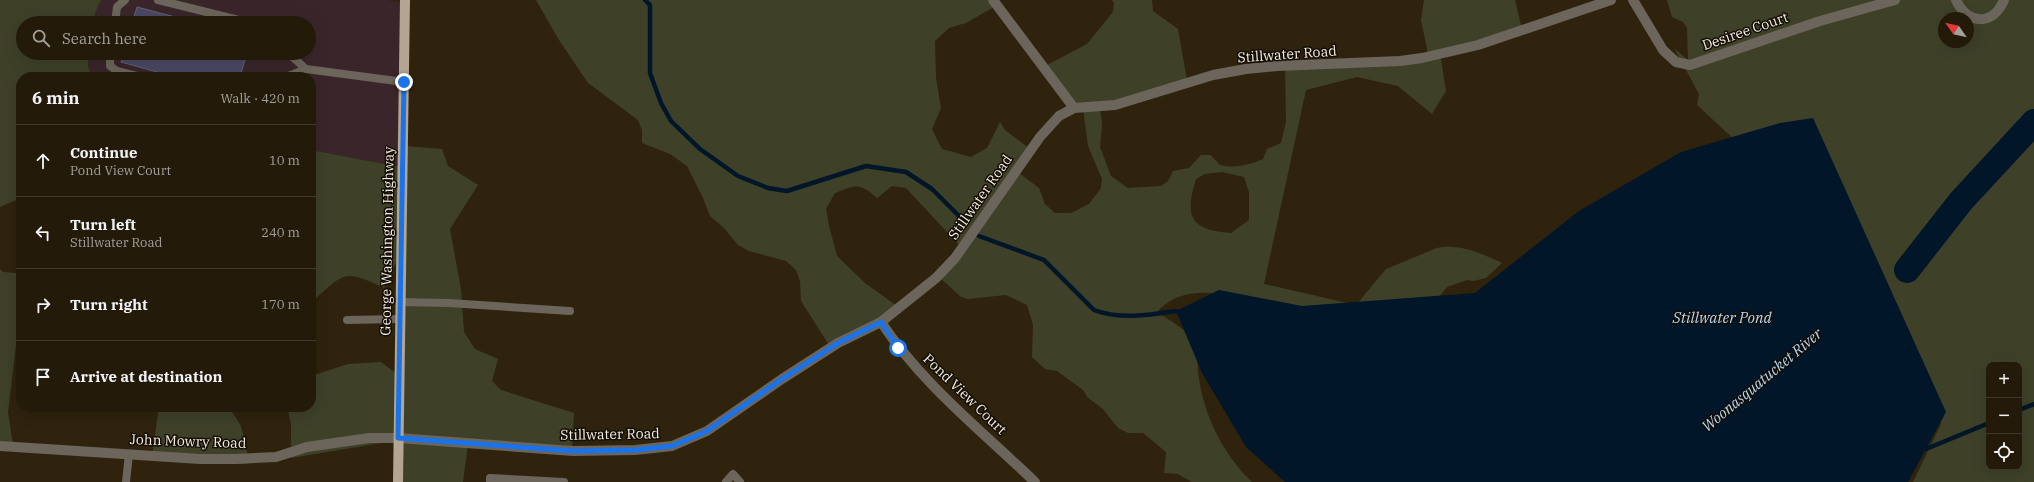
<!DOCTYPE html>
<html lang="en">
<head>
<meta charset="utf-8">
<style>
  :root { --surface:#231a0a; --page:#2f2718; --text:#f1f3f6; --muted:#a3a19c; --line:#40382b }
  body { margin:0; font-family:"IBM Plex Serif",serif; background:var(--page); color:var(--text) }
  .controls { position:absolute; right:12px; bottom:12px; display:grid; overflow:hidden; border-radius:8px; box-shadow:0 4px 16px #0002 }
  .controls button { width:36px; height:36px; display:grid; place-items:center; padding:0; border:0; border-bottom:1px solid var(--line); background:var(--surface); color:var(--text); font:20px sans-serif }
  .compass { position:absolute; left:1938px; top:12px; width:36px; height:36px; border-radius:50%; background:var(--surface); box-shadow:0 4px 16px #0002; rotate:304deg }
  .stop { position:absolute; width:12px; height:12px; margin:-9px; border:3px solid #1a73e8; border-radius:50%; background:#fff }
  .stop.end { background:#1a73e8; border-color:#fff; box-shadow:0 1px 4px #0008 }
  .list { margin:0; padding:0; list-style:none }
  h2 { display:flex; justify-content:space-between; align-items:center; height:52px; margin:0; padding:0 16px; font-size:17px }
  h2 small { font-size:13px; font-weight:400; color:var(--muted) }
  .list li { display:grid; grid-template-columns:26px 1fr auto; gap:12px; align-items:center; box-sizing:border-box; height:72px; padding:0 16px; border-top:1px solid var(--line) }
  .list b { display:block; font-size:15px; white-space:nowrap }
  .list p { margin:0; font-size:13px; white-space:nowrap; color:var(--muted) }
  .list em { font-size:13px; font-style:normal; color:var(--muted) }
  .icon { flex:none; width:22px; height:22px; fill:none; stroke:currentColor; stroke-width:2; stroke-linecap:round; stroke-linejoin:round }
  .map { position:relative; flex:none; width:2034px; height:482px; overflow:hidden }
  .search { position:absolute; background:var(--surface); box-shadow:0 4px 16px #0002; left:16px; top:16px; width:300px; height:44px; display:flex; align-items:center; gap:10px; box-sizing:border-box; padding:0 14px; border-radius:22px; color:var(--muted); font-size:15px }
  .panel { position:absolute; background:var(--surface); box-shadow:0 4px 16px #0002; left:16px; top:72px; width:300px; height:340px; border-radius:16px }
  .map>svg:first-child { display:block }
  .commercial { fill:#3a262a }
  .green { fill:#3e4128; fill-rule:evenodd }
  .water { fill:#011629 }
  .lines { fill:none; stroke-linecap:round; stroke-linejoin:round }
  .stream { stroke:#011629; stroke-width:4.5 }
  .river { stroke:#011629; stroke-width:26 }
  .building { fill:#4a4864; stroke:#626179 }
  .service { stroke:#6c655b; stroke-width:8 }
  .minor { stroke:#6c655b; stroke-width:10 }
  .tertiary { stroke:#6c655b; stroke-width:10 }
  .primary { stroke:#b3a591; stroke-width:10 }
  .route { stroke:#1a73e8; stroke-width:5 }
  .labels { text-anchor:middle; stroke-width:3; stroke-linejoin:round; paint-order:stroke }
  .street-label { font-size:14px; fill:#f5eee1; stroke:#130d05 }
  .water-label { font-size:15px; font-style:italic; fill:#b2d7f9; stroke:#130d05 }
</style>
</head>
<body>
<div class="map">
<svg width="2034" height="482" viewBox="0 0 2034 482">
  <rect width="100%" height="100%" fill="#2f230e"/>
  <!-- commercial -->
  <path class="commercial" d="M101,0h287l18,4 -6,161 -10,3v-3l-79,-15v-73h-216l-5,-4 -3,-7 2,-13h220v-30h-215l1,-10z"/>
  <!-- green -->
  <path class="green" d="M0,0h101l-6,13 -1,10h-71v30h66c-1,10 -3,17 6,24h-74v121l-21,9z
    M536,0h456l2,7 -28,16 -17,5 -14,13 1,37 5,30 -9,21 10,20 29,8 16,-9 13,-26 5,8 24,18 -14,22 24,18 6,16 10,9h16l18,-9 12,-16 1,-9 -14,-33 -5,-38 -11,-1 -27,-41 42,-22 26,-32 1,-9 -2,-3h40l1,11 25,18 9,51 -87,26 2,19 -2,22 11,29 17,12 33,-2 7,-5 5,-10 16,-3 12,-13h9c3,2 6,6 9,9 11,6 34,0 44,-5l4,-10 14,-6 5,-21 -1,-56 143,-12 -7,-34 3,-20h91l6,25 -1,5 -80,24 6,37 -14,23 -34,-28 -41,-9 -51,13 -42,194 92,21 30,-36 51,-21c22,-5 46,6 65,15l-16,15 -13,3 -6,-1 -20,7 -20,24 -83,16 -131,-34c-23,-1 -40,2 -56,19 10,7 35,20 39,33 3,8 1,19 2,27 5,42 24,81 54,110h-60l-14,-8 -14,-1 2,-21 -23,-19h-15l-10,-5 -15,-19 -15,-11 -5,-8 -26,-19 -12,-2 -13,-12 1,-32 -6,-20 -21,-10 -38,4 -7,-2 -24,-22 23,-29 -54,-58 -14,-2 -15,12c-17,-16 -22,-13 -42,-5l-9,16 3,17 8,30 28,27 32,23 -18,16 -50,23 -28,-44 -1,-20 -4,-11 -10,-9 -37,-10 -11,-6 -14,-17 -14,-12 -7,-18 -16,-32 -17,-12 -28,-11v-13l-4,-10 -50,-37 -29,-43zM1222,172l22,5 5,15v28l-18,13c-40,-3 -47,-15 -35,-54l9,-5z
    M1667,0h367v482h-121l28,-58 -3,-28 -201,-254 -40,-37 2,-11 -25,-46 14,12 -1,-32 -4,-6 -11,-5zM1944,18h24v24h-24zM1989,365h30v102h-30z
    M405,146l37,3 6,17 30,19 -28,44 11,60 3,43 11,17 23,10 -6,22 9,9 73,23 -2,36 -104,-5 -5,38h-65l1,-42 -108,18v-34l-4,-17h24v-31l37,-12 33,-2 20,15 1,-128 -18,39c-40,-19 -39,-16 -71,13l-2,-3v-148l79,15v3l10,-3z
    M0,269l3,3 13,1 2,55 -10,84 6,39 -14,-1z
    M159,407h70l12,19 8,35 -2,3 -91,-3 -4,-5z"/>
  <!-- water -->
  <path class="water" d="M1813,118l133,294 -38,70h-623l-39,-35 -44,-74 -26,-62 43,-21 83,16 173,-13 104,-82 102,-59 99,-29z"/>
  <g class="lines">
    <!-- stream -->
    <path class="stream" d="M645,0l5,5v68l11,30 10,18 29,28 38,27 30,12 19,3 79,-25 40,6 26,17 33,33
      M979,236l65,24 50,50c26,10 56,5 82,1l5,2
      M2019,410l15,-6
      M1921,447l5,2 63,-26"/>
    <!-- river -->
    <path class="river" d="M1907,270l54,-69 73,-79"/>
  </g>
  <!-- building -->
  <path class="building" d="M137,7l46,12v4h-51z
    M124,53h123l-7,24h-65l-54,-15z"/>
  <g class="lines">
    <!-- service -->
    <path class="service" d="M158,0l93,23
      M115,23l2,-16 8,-7
      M110,53v13l7,5 24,6
      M288,53l18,16
      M286,77l20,-8 98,13
      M400,302l49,1 121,8
      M347,320l53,-1
      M126,482l3,-28
      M490,482v-4l74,4
      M726,482l7,-8 7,8"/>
    <!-- minor -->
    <path class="minor" d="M993,0l81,108
      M1633,0l30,50 13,12 14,3 130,-44 75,-21
      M1956,0c12,25 37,26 48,0
      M881,322c41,62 101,109 154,160
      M0,446l200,13h36l40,-2 31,-10 62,-9h29"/>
    <!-- tertiary -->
    <path class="tertiary" d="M398,438l175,13 62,-1 37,-4 35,-15 75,-52 56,-36 43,-21 55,-44 19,-20 85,-121 19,-21 15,-8 41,-3 98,-30 33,-6 31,-3 123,-5 22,-3 56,-13 133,-45"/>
    <!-- primary -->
    <path class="primary" d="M398,482l7,-482"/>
  </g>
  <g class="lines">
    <!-- route -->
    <path class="route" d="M404,82l-6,356 175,13 62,-1 37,-4 35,-15 75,-52 56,-36 43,-21 17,26"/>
  </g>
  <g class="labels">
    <!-- street labels -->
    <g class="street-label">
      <text transform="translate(1745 31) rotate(-19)" y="5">Desiree Court</text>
      <text transform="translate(1287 54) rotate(-4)" y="5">Stillwater Road</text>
      <text transform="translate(980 197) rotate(-55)" y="5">Stillwater Road</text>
      <text transform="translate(387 241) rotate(-89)" y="5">George Washington Highway</text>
      <text transform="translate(965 394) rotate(44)" y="5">Pond View Court</text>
      <text transform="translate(610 434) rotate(-1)" y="5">Stillwater Road</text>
      <text transform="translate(188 441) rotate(2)" y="5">John Mowry Road</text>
    </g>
    <!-- water labels -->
    <g class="water-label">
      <text x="1722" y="323">Stillwater Pond</text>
      <text transform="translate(1762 380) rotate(-40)" y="5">Woonasquatucket River</text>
    </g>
  </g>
</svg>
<div class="controls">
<button>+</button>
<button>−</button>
<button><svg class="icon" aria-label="locate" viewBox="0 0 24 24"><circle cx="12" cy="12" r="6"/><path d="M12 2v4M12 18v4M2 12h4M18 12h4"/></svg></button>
</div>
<svg class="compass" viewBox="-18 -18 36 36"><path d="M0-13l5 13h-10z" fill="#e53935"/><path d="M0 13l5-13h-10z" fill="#a3a19c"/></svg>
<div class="stop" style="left:898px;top:348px"></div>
<div class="stop end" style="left:404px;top:82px"></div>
<div class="search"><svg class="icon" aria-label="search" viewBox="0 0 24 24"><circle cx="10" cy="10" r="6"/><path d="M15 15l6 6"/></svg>Search here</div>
<section class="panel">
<h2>6 min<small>Walk · 420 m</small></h2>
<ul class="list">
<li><svg class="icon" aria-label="ahead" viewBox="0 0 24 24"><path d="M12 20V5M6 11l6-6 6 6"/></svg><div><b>Continue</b><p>Pond View Court</p></div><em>10 m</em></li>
<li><svg class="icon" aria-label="left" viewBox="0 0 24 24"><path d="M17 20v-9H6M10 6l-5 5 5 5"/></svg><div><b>Turn left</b><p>Stillwater Road</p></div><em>240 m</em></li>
<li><svg class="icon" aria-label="right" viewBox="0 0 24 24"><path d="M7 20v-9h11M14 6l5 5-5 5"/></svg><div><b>Turn right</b></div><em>170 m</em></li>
<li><svg class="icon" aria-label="arrive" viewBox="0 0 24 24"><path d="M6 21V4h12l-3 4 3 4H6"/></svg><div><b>Arrive at destination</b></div></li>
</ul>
</section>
</div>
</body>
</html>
